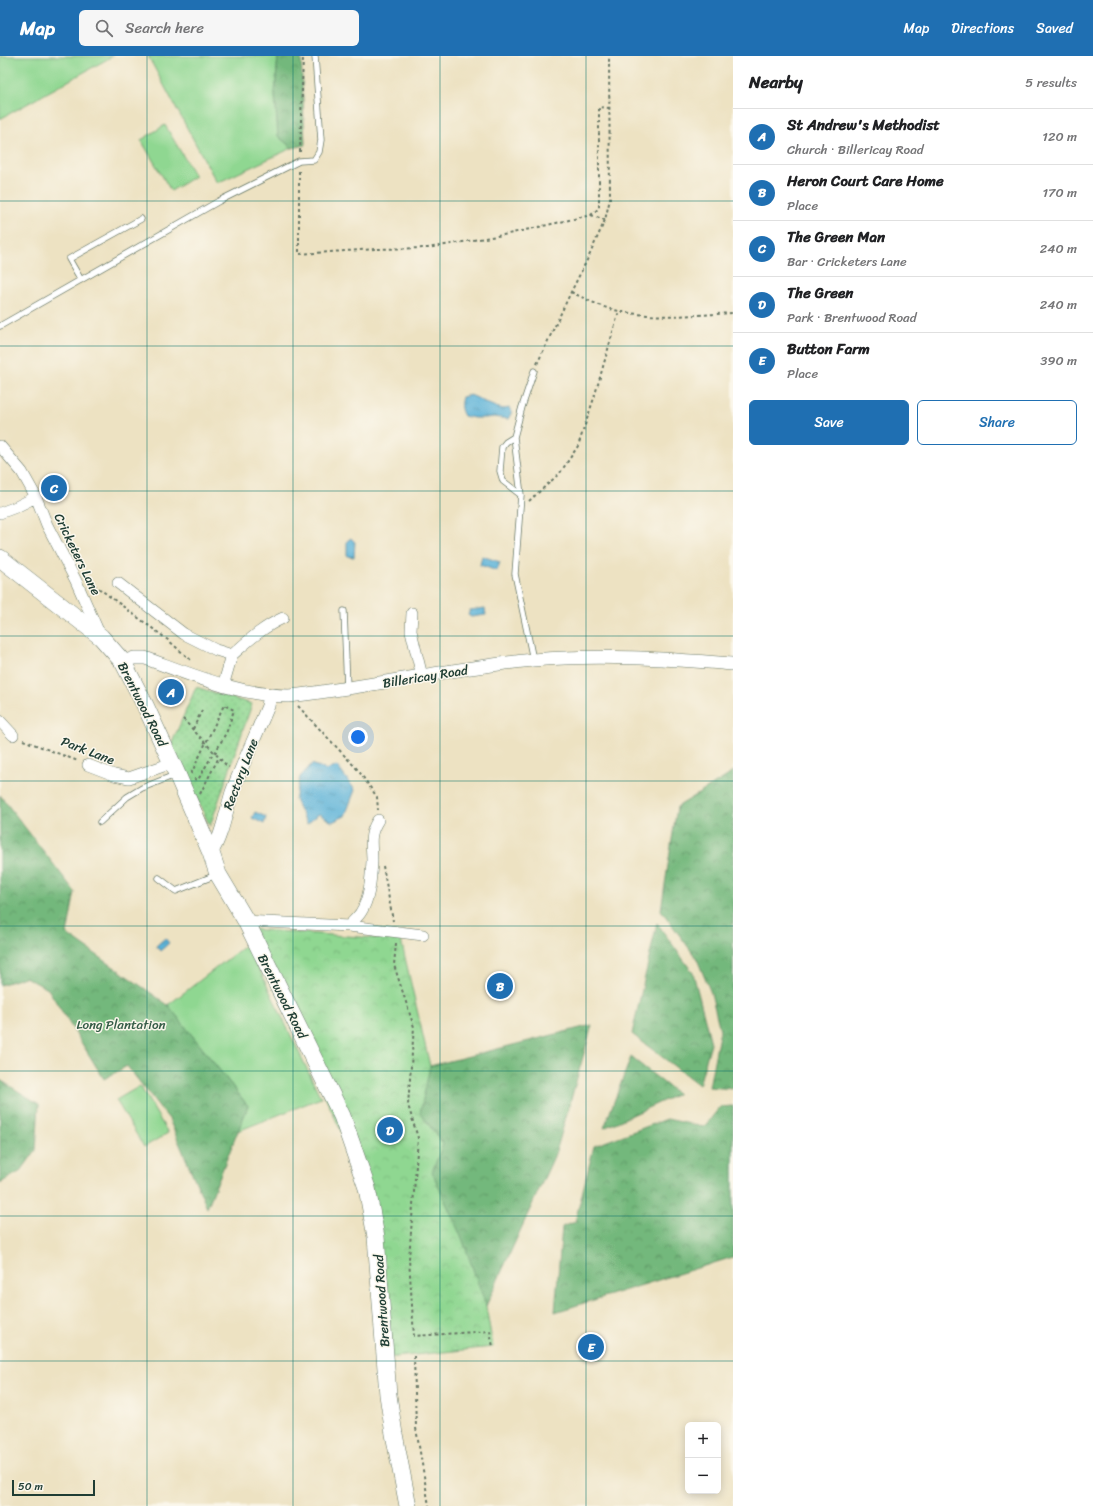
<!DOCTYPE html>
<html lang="en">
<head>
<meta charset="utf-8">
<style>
  :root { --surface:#fff; --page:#f6f6f6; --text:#202124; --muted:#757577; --line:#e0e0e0; --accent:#1f6fb2 }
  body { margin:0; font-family:Sriracha,sans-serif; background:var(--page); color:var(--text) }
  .controls { position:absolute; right:12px; bottom:12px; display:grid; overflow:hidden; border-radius:6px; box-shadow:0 2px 10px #0003 }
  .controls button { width:36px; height:36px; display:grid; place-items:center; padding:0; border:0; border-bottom:1px solid var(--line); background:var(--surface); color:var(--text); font:20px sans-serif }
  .scale { position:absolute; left:12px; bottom:10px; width:83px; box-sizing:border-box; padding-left:4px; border:2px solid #1f3d34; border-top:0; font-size:11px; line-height:14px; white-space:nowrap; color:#1f3d34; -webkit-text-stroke:3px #fbf7ec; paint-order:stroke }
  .you { position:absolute; left:358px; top:681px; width:14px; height:14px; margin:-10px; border:3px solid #fff; border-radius:50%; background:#1a73e8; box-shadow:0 0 0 6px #1a73e833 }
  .badge { display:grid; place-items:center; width:26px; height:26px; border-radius:50%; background:var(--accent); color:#fff; font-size:13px; font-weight:700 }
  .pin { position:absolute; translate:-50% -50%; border:2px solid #fff; box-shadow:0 1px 4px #0006 }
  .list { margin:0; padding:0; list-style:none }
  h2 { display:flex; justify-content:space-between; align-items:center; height:52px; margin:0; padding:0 16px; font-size:17px }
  h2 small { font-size:13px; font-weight:400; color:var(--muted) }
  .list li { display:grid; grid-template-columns:26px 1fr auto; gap:12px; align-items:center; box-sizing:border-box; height:56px; padding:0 16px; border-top:1px solid var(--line) }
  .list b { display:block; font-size:15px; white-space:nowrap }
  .list p { margin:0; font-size:13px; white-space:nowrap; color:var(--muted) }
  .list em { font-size:13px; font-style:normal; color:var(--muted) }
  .actions { display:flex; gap:8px; padding:12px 16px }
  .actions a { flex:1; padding:9px 0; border:1px solid var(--accent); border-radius:6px; text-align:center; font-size:14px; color:var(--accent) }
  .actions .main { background:var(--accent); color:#fff }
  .icon { flex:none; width:22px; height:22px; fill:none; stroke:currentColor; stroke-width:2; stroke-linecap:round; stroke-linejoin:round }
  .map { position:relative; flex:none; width:733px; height:1450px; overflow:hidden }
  header { display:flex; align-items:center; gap:24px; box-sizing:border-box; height:56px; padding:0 20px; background:var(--accent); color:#fff }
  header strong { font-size:19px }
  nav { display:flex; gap:22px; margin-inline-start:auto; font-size:14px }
  .search { width:280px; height:36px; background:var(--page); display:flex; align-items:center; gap:10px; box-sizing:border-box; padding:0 14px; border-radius:6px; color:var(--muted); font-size:15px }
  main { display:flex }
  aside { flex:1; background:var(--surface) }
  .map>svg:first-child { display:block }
  .grass { fill:#8fd791; stroke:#578a62 }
  .forest { fill:url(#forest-crowns); stroke:#497a58 }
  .park { fill:url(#park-crowns); stroke:#578a62 }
  .garden { fill:url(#garden-dots); stroke:#578a62 }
  .water { fill:url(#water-ripples); stroke:#3d7886 }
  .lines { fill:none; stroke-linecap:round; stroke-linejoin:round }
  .service-casing { stroke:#677766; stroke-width:7 }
  .minor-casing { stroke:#677766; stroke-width:12 }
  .tertiary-casing { stroke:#677766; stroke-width:14 }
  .primary-casing { stroke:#677766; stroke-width:18 }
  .path { stroke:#677766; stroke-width:2; stroke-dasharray:3 3; stroke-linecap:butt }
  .service { stroke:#fff; stroke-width:5.5 }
  .minor { stroke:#fff; stroke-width:11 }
  .tertiary { stroke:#fff; stroke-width:13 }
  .primary { stroke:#fff; stroke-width:17 }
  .grid { fill:none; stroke:#0f766e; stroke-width:1; stroke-opacity:0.55 }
  .labels { text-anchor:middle; stroke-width:3; stroke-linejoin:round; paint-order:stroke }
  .street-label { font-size:13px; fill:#1f3d34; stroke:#fbf7ec }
  .park-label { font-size:13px; fill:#355c47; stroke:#fbf7ec }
</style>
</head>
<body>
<header>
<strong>Map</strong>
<div class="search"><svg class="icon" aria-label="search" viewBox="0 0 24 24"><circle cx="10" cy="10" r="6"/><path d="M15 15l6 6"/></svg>Search here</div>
<nav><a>Map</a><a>Directions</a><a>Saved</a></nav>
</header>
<main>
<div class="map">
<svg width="733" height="1450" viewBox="0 0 733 1450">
  <defs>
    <pattern id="forest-crowns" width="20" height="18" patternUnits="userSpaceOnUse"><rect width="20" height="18" fill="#73b87b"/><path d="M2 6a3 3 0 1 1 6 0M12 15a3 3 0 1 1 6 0" fill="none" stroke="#5e9766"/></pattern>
    <pattern id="park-crowns" width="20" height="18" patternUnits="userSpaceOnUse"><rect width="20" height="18" fill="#8fd791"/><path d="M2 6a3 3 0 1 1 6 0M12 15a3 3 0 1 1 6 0" fill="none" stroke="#7bb97e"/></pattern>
    <pattern id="garden-dots" width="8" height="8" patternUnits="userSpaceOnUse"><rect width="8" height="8" fill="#8fd791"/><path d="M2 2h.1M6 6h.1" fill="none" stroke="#7bb97e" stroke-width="1.8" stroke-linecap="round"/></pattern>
    <pattern id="water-ripples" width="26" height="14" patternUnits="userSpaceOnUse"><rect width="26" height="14" fill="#5bb2d8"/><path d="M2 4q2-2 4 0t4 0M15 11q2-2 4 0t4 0" fill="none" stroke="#4b92b0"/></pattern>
  </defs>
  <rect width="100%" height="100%" fill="#fbf7ec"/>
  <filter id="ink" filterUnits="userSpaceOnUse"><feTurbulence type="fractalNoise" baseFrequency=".025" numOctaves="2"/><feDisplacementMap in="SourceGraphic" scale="8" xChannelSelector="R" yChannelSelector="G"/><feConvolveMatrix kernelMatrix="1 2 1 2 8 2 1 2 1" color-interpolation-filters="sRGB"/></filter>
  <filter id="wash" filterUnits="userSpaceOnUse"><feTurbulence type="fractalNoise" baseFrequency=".012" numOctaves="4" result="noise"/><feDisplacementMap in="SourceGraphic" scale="16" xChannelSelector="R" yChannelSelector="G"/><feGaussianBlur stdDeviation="0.9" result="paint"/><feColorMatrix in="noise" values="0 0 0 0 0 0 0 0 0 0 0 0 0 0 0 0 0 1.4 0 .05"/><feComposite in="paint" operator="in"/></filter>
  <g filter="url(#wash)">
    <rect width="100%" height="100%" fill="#ede2c2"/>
    <!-- grass -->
    <path class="grass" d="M0,0h113l-113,63z
      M148,0h130l-3,38 3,42 14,12 -75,35z
      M165,69l30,51 -24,15 -30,-51z
      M247,888l74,154 -83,33 10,-25 -80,-101z
      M140,1030l28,47 -24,14 -28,-47z"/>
    <!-- forest -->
    <path class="forest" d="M278,0h23l4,89 -13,3 -14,-12 -3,-42z
      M733,714v319l-24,-2 11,-57 -9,-37 -14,-34 -36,-49 16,-103 52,-32z
      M0,739l75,97 -8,42 101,71 80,101 -41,102 -38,-89 -42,-53 -23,13 -56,-90 -23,-12 -25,8z
      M657,867l36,50 18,70 -12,42 -67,-51z
      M592,969l-36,127 -70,154 -23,-65 -31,-69 11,-29 -23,-30 10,-47z
      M631,1001l47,37 -74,34z
      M0,1024l39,24 -3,46 -15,21 -21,12z
      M733,1050v151l-178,55 7,-85 13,-5 19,-76 73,-27 37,8 16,-20z"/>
    <!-- park -->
    <path class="park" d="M249,873l152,11 29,126 -10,47 23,31 -11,28 31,69 23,65 7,41 -108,11 -18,-170z"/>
    <!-- garden -->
    <path class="garden" d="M196,631l56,17 -42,122 -39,-81z"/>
    <!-- water -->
    <path class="water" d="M470,339c12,4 28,17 39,13l3,4 -4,7 -14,-2 -9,1h-11l-10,-2c-4,-7 -4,-11 -2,-19z
      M351,482l4,4 -1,15 -7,-1v-15z
      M482,500l18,6 -3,9 -17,-6z
      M485,552l1,7 -15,2 -3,-2 2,-5z
      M312,708l14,6 11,-4 18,24 -10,26 -13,6 -13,-8 -12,10 -12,-24 5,-23z
      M255,756l11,5 -2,7 -12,-6z
      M165,882l4,5 -9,8 -4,-5z"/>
  </g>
  <g filter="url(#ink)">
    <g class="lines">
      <!-- service casing -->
      <g class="service-casing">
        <path id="service" d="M81,224l-12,-21 72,-40
          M0,270l219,-125 80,-40 15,-1 5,-8 2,-12 -6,-84
          M514,381l-8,5 -4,5 -2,24 3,10 18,14
          M344,555l3,77
          M533,604l-18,-86 6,-79 -7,-58 8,-30 12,-36
          M100,766l27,-25 15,-9 33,-13
          M159,822l17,13 40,-16"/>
      </g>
      <!-- minor casing -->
      <g class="minor-casing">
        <path id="minor" d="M0,390l22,26 14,25 11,28 29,56 23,52
          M0,457l16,-6 20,-10
          M118,527l66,51 32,16 16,5c16,-14 31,-28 51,-37
          M412,557l-1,18 11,45
          M223,630l9,-31
          M0,665l13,14
          M88,709l26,10 15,3 43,-15
          M246,865l103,5 74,9
          M349,870c4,-5 9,-9 12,-14 9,-14 10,-35 11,-51 0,-18 -4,-25 6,-41"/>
      </g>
      <!-- tertiary casing -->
      <g class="tertiary-casing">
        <path id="tertiary" d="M123,606l11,-4h11c47,17 93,37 144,38 82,-9 162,-28 244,-36 67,-6 133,-1 200,4
          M211,797c11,-16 15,-42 21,-61 11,-29 24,-57 36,-86l2,-11"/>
      </g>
      <!-- primary casing -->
      <g class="primary-casing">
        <path id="primary" d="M0,502l101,79 22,25 22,43 32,69 34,79 7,21 28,47 96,195 25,72 9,49 12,158 6,39 14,72"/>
      </g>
      <!-- path -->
      <path class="path" d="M300,96l3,-96
        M299,115v83l77,-5 52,-1 80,-14 83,-19 8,-7v-101l10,1
        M591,159l14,5
        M571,236c15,7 31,16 48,19 38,8 76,4 114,2
        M537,308l34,-72 19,-38 15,-34 5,-21 -1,-143
        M529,445l31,-28 18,-27 16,-48 25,-87
        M89,525l79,59 25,22
        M298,650l60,64 19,27 1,13
        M183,663l44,47 2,1
        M193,673l9,-19
        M23,684l55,21
        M191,718l33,-69 10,5 -7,21 -12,22
        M194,723l4,1 16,-28
        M200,738l19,-37
        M383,810l10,55
        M396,887l-2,22 20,62 -6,78 10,33 -9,121 5,77 76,-5 3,16
        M414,1300l2,72 13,78"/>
      <!-- service -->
      <use href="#service" class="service"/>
      <!-- minor -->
      <use href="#minor" class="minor"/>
      <!-- tertiary -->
      <use href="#tertiary" class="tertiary"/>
      <!-- primary -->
      <use href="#primary" class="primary"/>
    </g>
  </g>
  <!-- grid -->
  <path class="grid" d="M147,0v1450M293,0v1450M440,0v1450M586,0v1450M0,145h733M0,290h733M0,435h733M0,580h733M0,725h733M0,870h733M0,1015h733M0,1160h733M0,1305h733"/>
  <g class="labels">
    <!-- street labels -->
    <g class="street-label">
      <text transform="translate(78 498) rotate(64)" y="5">Cricketers Lane</text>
      <text transform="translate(425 620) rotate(-9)" y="5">Billericay Road</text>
      <text transform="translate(143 648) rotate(63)" y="5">Brentwood Road</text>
      <text transform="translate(88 694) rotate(21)" y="5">Park Lane</text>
      <text transform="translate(240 718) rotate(-69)" y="5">Rectory Lane</text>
      <text transform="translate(283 940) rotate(63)" y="5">Brentwood Road</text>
      <text transform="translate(381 1245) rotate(-94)" y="5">Brentwood Road</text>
    </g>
    <!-- park labels -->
    <g class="park-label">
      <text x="121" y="973">Long Plantation</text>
    </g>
  </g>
</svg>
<div class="controls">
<button>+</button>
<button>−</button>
</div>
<div class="scale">50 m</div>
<div class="you"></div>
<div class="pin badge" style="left:171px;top:636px">A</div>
<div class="pin badge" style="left:500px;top:930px">B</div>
<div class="pin badge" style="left:54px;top:432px">C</div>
<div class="pin badge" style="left:390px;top:1074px">D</div>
<div class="pin badge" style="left:591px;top:1291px">E</div>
</div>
<aside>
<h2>Nearby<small>5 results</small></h2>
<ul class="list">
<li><span class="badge">A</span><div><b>St Andrew's Methodist</b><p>Church · Billericay Road</p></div><em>120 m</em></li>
<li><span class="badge">B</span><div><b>Heron Court Care Home</b><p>Place</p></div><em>170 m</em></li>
<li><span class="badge">C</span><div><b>The Green Man</b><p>Bar · Cricketers Lane</p></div><em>240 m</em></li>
<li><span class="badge">D</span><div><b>The Green</b><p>Park · Brentwood Road</p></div><em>240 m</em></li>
<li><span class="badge">E</span><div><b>Button Farm</b><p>Place</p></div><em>390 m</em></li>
</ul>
<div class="actions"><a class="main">Save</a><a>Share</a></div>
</aside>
</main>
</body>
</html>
